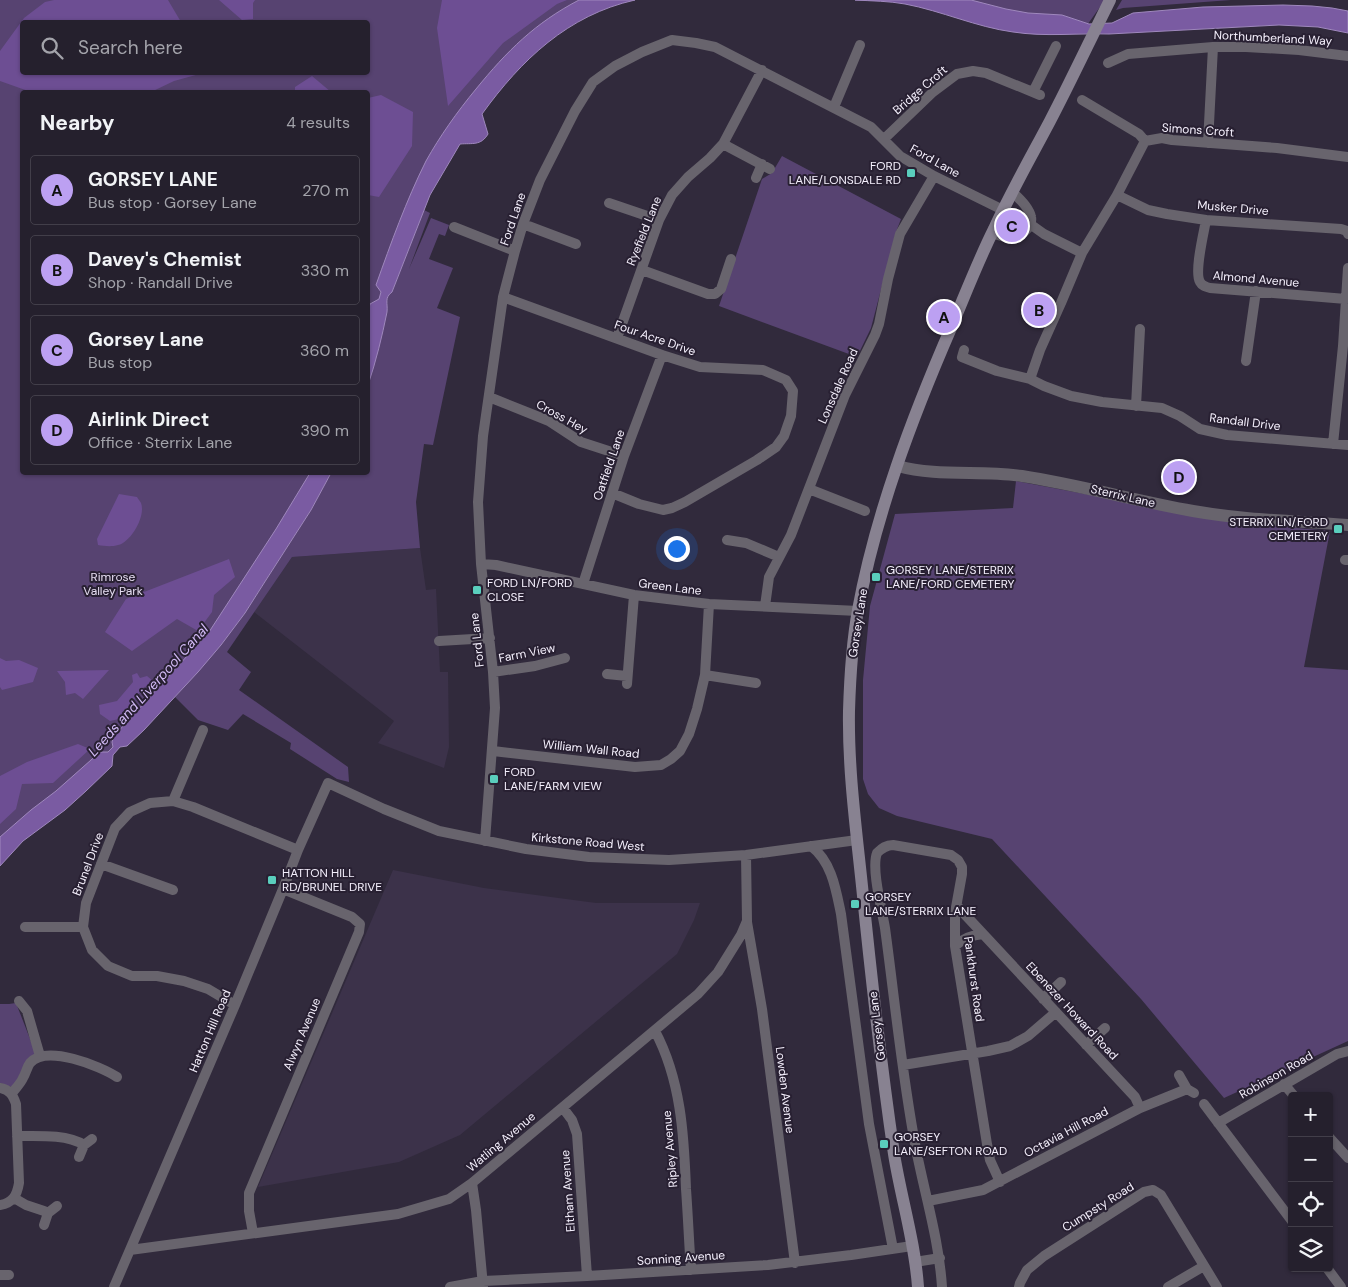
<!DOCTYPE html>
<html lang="en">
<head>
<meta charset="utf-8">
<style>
  :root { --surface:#25202d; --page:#312d39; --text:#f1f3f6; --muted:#a3a3aa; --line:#423e49; --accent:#bca0f2 }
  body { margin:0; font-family:"DM Sans",sans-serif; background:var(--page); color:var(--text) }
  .controls { position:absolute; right:15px; bottom:15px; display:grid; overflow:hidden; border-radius:5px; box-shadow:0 1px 4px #0004 }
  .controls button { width:45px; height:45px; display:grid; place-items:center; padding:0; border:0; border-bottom:1px solid var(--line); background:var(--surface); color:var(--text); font:25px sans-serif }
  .you { position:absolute; left:676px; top:548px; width:18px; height:18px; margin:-12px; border:4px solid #fff; border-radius:50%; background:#1a73e8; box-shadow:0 0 0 8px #1a73e833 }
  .badge { display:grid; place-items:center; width:32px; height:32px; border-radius:50%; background:var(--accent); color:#111; font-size:16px; font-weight:700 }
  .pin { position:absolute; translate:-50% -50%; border:2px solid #fff; box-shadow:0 1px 5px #0006 }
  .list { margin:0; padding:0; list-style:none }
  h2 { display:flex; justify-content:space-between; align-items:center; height:65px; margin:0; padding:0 20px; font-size:21px }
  h2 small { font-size:16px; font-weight:400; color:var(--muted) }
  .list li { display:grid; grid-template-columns:32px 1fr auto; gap:15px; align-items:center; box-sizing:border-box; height:70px; margin:0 10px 10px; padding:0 10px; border:1px solid var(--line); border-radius:5px }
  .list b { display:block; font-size:19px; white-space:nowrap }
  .list p { margin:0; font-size:16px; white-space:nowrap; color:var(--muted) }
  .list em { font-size:16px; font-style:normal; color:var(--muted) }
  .icon { flex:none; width:28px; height:28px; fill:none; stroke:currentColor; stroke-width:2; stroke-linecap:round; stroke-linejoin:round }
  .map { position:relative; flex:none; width:1348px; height:1287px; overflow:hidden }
  .search { position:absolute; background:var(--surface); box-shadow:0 1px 4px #0004; left:20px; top:20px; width:350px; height:55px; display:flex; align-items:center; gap:12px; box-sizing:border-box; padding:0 18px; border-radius:5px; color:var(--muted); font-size:19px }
  .panel { position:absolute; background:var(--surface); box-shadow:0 1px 4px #0004; left:20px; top:90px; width:350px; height:385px; border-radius:5px }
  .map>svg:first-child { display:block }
  .built { fill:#3c324a }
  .green { fill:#574371; fill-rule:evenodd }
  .forest { fill:#6d4e93 }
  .water { fill:#7a5ba2; stroke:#9f88bd }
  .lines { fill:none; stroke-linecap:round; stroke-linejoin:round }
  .minor { stroke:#68646d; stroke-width:10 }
  .tertiary { stroke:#68646d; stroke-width:12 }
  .secondary { stroke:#888291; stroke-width:12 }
  .poi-dot { fill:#5acebd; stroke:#282032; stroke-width:2 }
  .labels { text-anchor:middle; stroke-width:4; stroke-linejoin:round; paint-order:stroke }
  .street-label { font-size:12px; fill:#f5f0fd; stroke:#282032 }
  .poi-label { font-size:12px; fill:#f5f0fd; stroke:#282032; text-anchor:start }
  .park-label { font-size:12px; fill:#e5ddf1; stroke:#282032 }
  .water-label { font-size:14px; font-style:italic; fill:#d2baf5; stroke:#282032 }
</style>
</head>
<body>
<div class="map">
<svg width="1348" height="1287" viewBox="0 0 1348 1287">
  <rect width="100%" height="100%" fill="#312a3c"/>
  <!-- built -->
  <path class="built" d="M420,548l6,42 10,-1 4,83h8l1,75 -5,21 -66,-25 16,-22 -140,-109 38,-55z
    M393,870l91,18 112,15h104l-6,17 -17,34 -217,181 -61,27 -141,25z"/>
  <!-- green -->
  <path class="green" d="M0,0h600l-71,44 -108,151 -53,154v-257h-346v380l299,1 -67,108 -145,174 -109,96zM22,22h346v50h-346z
    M931,0h174l-20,28z
    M1122,0h109l-108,8 -7,2z
    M782,156l119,63 -5,13 -25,96 -14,29 -138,-51 43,-127 10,-6z
    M424,210l6,3 -21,56 22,-51 18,7 -4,11 -6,-2 -10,25 24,9 -16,40 23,9 -27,128 -9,-1 -8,58 4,46 -128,9 -65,95 24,20 -12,18 109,77 1,15 -12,-3 -47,-30 1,-6 -48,-29 -15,16 -30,-10 -23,-23 46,-52 24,-32 66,-103 20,-37 37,-1v-87l14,-51 5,-25 -1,-8 2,-6 4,-3z
    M1016,481l218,41 96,9 -26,136 44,3v371l-124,57 -83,-99 -149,-160 -95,-23 -18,-8 -11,-14 -5,-15v-99l7,-74 25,-92 118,-6z
    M16,1003l20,51 -19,27 -6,6 -11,-4v-79h9z"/>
  <!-- forest -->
  <path class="forest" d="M54,0h114l13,22h-159v50l181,1 -29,8 -23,11h-120l-31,-11v-30l24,-33 21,-16z
    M219,0h36l-2,3v16l-11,1z
    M442,0h125l-10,4 -54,39 -55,63 -11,-78z
    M312,76l19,16h-36v-5z
    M381,95l32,17 -1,34 -33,51 -11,-2v-97z
    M119,494l18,3c1,2 3,4 4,6 5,13 -10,39 -23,42 -6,2 -14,1 -20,0l-1,-6z
    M229,559l6,18 -21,18 -2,17 -14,19 -21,-12 -45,32 -27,-19 21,-33z
    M0,658l6,3 13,-1 19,8 -5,14 -31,8 -2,-3z
    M109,670l-26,29 -8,-6 -9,2 -1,-13 -8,-11z
    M137,673l3,5 7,-2 6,5 -3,5 -6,1 -25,32 -9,2 -10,-7 -1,-9 18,-4 16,-19 -1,-7z
    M78,744l12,5 -37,34 -31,1 -6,25 -16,15v-48l27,-14z"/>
  <!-- water -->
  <path class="water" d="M579,0h56c-67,15 -114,60 -153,114l6,20c-7,12 -16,9 -28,10l-30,51 -38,97c-8,6 -4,11 -5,20 -5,25 -11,49 -19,73v-73l2,-8 9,-5 2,-7 -5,-7c15,-42 30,-84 50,-124 14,-25 31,-49 50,-72 31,-38 59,-66 103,-89z
    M855,0h116l35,9 22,4 34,2 27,9 23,-1 21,-10 70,-6 80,-2 29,1 20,2 16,3v22l-30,-6 -39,-2 -170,9c-32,-1 -64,3 -96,-2 -37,-5 -71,-21 -108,-28 -16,-3 -33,-3 -50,-4z
    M310,473h21l-20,37 -45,70 -21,33 -24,32 -23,27 -54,58 -17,16 -7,1 -7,8 -1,11 -26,25 -21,19 -42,31 -23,25v-29l31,-27 25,-19 44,-39h8l5,-5 -1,-5 2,-6 95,-104 67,-103z"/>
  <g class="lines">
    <!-- minor -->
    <path class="minor" d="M1108,63l20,-9 85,-7h33l53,3 49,6
      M1033,92l23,-46
      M1082,100l57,34 6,7
      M834,107l26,-62
      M884,139l49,-47 24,-18 16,-3 13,2 54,22
      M1208,143l5,-96
      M723,144l47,25
      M1348,157l-71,-9 -105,-8 -10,-2 -17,3 -28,54 -35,58 -21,50 -21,47 -10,29 14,7 27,10 31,6 60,6 18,8 20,13 27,6 121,10
      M756,178l6,-14
      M1117,195l31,15 19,4 39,6 135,9 6,2 1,3
      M609,203l50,17
      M1206,220c-2,12 -12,52 -6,62 2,4 6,5 10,6l136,11
      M523,224l53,20
      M1030,224l14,10 38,19
      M454,227l61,24
      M992,233c13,5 26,7 36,-5 2,-3 4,-7 3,-11 -2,-10 -12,-19 -19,-25
      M642,270l66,24h7l6,-5 10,-30
      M503,297l159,58 38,12 63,3 23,10 7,11 -2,25 -7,20 -8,11 -19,13 -72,42 -13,6 -9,2 -24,-6 -27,-11
      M617,338l42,-118 13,-25 16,-18 22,-19 13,-14 39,-74
      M964,350l-2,7 35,14 33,8
      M1246,361l10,-70
      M489,397l60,24 32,21 43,14
      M1136,406l4,-77
      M1333,444l10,-98 5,-78
      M809,489l56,22
      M727,540l19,3 33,14
      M1345,560h3
      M481,564l15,1 138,30 75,9 149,7
      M583,584l41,-128 38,-101
      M765,606l4,-29 22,-42 54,-140 30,-60 4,-11 9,-45 12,-45 34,-58
      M439,641l51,-3
      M493,672l42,-6 30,-8
      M607,674l20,2
      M705,675l51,8
      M627,684l7,-89
      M493,751l142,16 26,-2 10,-6 9,-8 9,-17 8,-25 8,-34 4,-71
      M173,801l30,-71
      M485,841l10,-133 -2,-36 -12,-108 -3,-62 5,-66 20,-139 12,-46 8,-27 17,-44 35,-69 18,-29 22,-16 27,-14 30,-12 24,3 19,4 156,80 29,29 34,20 69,34
      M811,846c21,16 25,44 30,68l28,210 24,125
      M101,864l72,26
      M957,906l178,191 5,11
      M747,922l15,87 33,254
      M25,927h58
      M955,946c8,-8 16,-11 28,-12
      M1043,999l18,-17
      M19,1001l8,10 13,45
      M235,1005l-27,-16 -24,-8 -27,-5h-25l-24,-10 -16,-16 -9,-23 3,-24 29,-75 15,-16 20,-9 23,-2 20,6 105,43
      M655,1031c26,49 29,104 31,158 2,27 3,54 5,81
      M1086,1045l19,-17
      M903,1065l85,-14 22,-5 18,-10 28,-24
      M1179,1075l8,14 7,4
      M1284,1084l10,12
      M0,1088c10,2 13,7 16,16l3,79c-2,12 -6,20 -19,22
      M12,1093c4,-5 9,-10 11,-15 3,-5 4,-11 7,-15 16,-19 70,3 87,14
      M1204,1104l88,117
      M563,1108l9,12 5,14 10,142
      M1218,1123l119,-69 11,-3
      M17,1136c20,0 50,-2 67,9
      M1329,1137l19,21
      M79,1157l5,-12 8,-6
      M472,1183l4,27 7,76
      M14,1198l12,7 18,6 4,2
      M928,1201l55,-11 157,-82 47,-19
      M44,1225l4,-12 9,-7
      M253,1233l-4,-22v-18l110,-261 1,-8 -8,-7 -69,-28
      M130,1250l268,-36 51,-15 23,-16 226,-189 20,-22 23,-37 6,-14 -1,-66
      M915,1262l25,-4
      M1327,1268l14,19
      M0,1275h9
      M114,1287l121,-282 48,-116 15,-39 30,-67 56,26 55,22 87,18 63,8 80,3 77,-5 111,-15
      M450,1287l33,-6 104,-5 181,-11 83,-10 61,-9
      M942,1287c-3,-47 -17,-92 -26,-138 -14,-73 -21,-147 -31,-221 -3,-18 -14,-60 -8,-75 5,-5 9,-8 16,-8l58,10 7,5 4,7v7l-7,39v33l32,198 3,16 10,22
      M1019,1287l1,-4 7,-13 17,-14 100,-64 9,-2 8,5 56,92
      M1168,1287l36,-21"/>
    <!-- tertiary -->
    <path class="tertiary" d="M898,466c39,11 83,4 124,10 58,9 114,25 171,35 51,9 104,10 155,14"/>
    <!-- secondary -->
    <path class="secondary" d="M918,1287c-3,-45 -17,-89 -24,-133 -13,-89 -23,-178 -32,-268 -6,-58 -14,-117 -13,-175 1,-34 3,-68 9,-101 18,-97 54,-192 93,-282 14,-33 27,-67 43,-99 17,-37 37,-72 56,-108 21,-40 40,-81 60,-121"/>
  </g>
  <!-- markers -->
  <g class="poi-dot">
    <rect x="906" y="168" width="10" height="10" rx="2.5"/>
    <rect x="1333" y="524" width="10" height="10" rx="2.5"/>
    <rect x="871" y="572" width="10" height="10" rx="2.5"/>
    <rect x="472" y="585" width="10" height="10" rx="2.5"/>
    <rect x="489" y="774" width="10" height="10" rx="2.5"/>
    <rect x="267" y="875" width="10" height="10" rx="2.5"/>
    <rect x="850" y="899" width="10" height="10" rx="2.5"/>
    <rect x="879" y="1139" width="10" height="10" rx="2.5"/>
  </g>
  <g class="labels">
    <!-- street labels -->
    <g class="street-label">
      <text transform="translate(1273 38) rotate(3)" y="4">Northumberland Way</text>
      <text transform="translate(920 90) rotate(-41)" y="4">Bridge Croft</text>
      <text transform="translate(1198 130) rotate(4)" y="4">Simons Croft</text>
      <text transform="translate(935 161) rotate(29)" y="4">Ford Lane</text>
      <text transform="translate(1233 208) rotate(5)" y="4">Musker Drive</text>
      <text transform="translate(513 219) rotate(-71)" y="4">Ford Lane</text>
      <text transform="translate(644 231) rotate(-68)" y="4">Ryefield Lane</text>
      <text transform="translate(1256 279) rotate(5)" y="4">Almond Avenue</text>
      <text transform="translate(655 338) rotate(19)" y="4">Four Acre Drive</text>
      <text transform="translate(838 386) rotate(-66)" y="4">Lonsdale Road</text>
      <text transform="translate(562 417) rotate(29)" y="4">Cross Hey</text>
      <text transform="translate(1245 422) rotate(7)" y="4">Randall Drive</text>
      <text transform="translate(609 465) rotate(-71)" y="4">Oatfield Lane</text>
      <text transform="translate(1123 496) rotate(13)" y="4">Sterrix Lane</text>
      <text transform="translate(670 587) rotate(7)" y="4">Green Lane</text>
      <text transform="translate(858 623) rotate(-81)" y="4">Gorsey Lane</text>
      <text transform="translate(477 640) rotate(-96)" y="4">Ford Lane</text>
      <text transform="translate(527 653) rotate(-11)" y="4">Farm View</text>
      <text transform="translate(591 749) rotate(6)" y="4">William Wall Road</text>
      <text transform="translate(588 842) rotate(5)" y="4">Kirkstone Road West</text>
      <text transform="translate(88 864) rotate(-69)" y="4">Brunel Drive</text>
      <text transform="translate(974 979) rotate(82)" y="4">Pankhurst Road</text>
      <text transform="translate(1072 1011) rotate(47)" y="4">Ebenezer Howard Road</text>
      <text transform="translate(877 1026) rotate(-97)" y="4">Gorsey Lane</text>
      <text transform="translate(210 1031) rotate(-67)" y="4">Hatton Hill Road</text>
      <text transform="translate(302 1034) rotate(-67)" y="4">Alwyn Avenue</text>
      <text transform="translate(1276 1075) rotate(-30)" y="4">Robinson Road</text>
      <text transform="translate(785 1090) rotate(83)" y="4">Lowden Avenue</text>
      <text transform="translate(1066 1132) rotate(-28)" y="4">Octavia Hill Road</text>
      <text transform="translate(501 1142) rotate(-40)" y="4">Watling Avenue</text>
      <text transform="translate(670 1149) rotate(-95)" y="4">Ripley Avenue</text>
      <text transform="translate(568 1191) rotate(-94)" y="4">Eltham Avenue</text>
      <text transform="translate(1098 1207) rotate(-32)" y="4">Cumpsty Road</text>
      <text transform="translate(681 1258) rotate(-4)" y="4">Sonning Avenue</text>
    </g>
    <!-- poi labels -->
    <g class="poi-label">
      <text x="901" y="170" text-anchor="end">FORD<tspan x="901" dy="14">LANE/LONSDALE RD</tspan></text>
      <text x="1328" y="526" text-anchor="end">STERRIX LN/FORD<tspan x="1328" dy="14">CEMETERY</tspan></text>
      <text x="886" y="574">GORSEY LANE/STERRIX<tspan x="886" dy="14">LANE/FORD CEMETERY</tspan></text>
      <text x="487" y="587">FORD LN/FORD<tspan x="487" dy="14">CLOSE</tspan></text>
      <text x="504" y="776">FORD<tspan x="504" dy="14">LANE/FARM VIEW</tspan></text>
      <text x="282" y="877">HATTON HILL<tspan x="282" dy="14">RD/BRUNEL DRIVE</tspan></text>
      <text x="865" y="901">GORSEY<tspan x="865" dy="14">LANE/STERRIX LANE</tspan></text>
      <text x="894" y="1141">GORSEY<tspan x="894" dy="14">LANE/SEFTON ROAD</tspan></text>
    </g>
    <!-- park labels -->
    <g class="park-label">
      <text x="113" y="581">Rimrose<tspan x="113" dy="14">Valley Park</tspan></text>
    </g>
    <!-- water labels -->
    <g class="water-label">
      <text transform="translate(148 690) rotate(-48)" y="5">Leeds and Liverpool Canal</text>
    </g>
  </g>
</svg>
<div class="controls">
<button>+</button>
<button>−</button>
<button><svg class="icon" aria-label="locate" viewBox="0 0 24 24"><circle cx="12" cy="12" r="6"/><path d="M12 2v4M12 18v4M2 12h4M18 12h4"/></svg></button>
<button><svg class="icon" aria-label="layers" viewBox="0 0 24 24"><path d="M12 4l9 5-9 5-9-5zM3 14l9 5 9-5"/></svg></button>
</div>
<div class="you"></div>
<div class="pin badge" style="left:944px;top:317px">A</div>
<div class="pin badge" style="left:1039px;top:310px">B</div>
<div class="pin badge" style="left:1012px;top:226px">C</div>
<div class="pin badge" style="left:1179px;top:477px">D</div>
<div class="search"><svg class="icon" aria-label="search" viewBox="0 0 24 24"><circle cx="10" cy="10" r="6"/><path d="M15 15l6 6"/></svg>Search here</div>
<section class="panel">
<h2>Nearby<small>4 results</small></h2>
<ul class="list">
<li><span class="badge">A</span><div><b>GORSEY LANE</b><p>Bus stop · Gorsey Lane</p></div><em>270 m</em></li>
<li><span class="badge">B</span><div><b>Davey's Chemist</b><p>Shop · Randall Drive</p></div><em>330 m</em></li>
<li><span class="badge">C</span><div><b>Gorsey Lane</b><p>Bus stop</p></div><em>360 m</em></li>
<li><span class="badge">D</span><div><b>Airlink Direct</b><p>Office · Sterrix Lane</p></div><em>390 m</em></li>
</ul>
</section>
</div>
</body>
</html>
